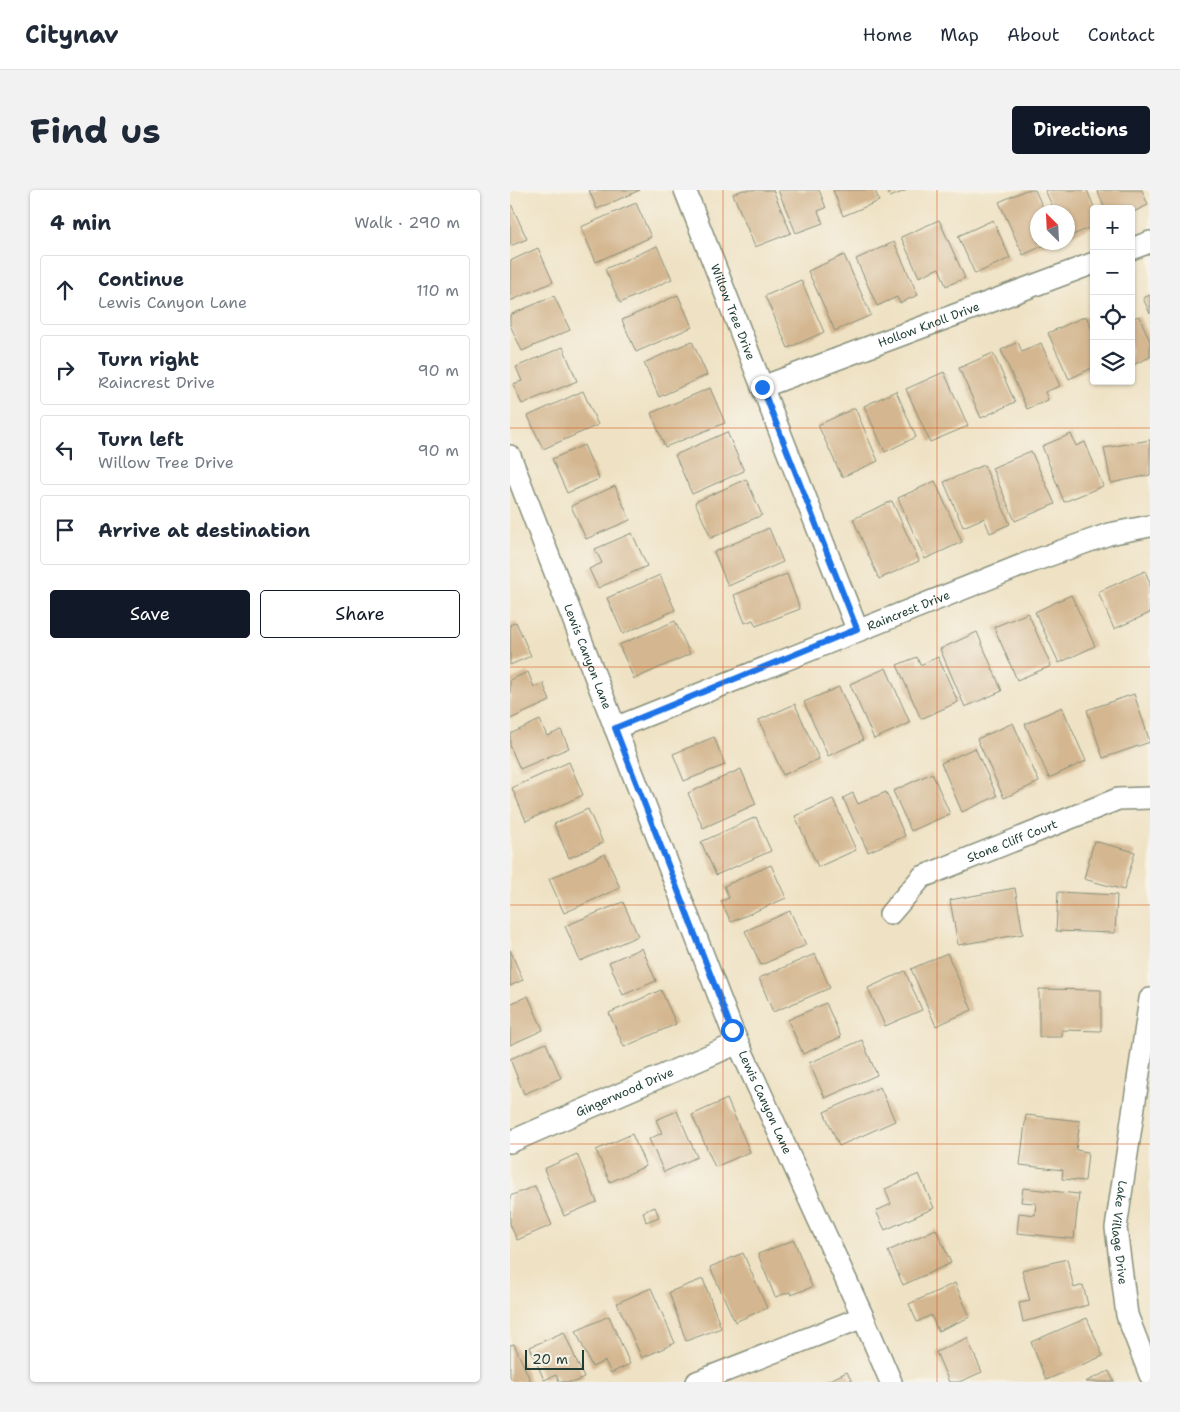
<!DOCTYPE html>
<html lang="en">
<head>
<meta charset="utf-8">
<style>
  :root { --surface:#fff; --page:#f2f2f3; --text:#1f2937; --muted:#747a83; --line:#e0e1e3; --accent:#111827 }
  body { margin:0; font-family:"Shantell Sans",sans-serif; background:var(--page); color:var(--text) }
  .controls { position:absolute; right:15px; top:15px; display:grid; overflow:hidden; border-radius:5px; box-shadow:0 1px 4px #0004 }
  .controls button { width:45px; height:45px; display:grid; place-items:center; padding:0; border:0; border-bottom:1px solid var(--line); background:var(--surface); color:var(--text); font:25px sans-serif }
  .compass { position:absolute; left:520px; top:15px; width:45px; height:45px; border-radius:50%; background:var(--surface); box-shadow:0 1px 4px #0004; rotate:336deg }
  .scale { position:absolute; left:15px; bottom:12px; width:59px; box-sizing:border-box; padding-left:5px; border:2px solid #1f3d34; border-top:0; font-size:14px; line-height:18px; white-space:nowrap; color:#1f3d34; -webkit-text-stroke:4px #f7f3e8; paint-order:stroke }
  .stop { position:absolute; width:15px; height:15px; margin:-11px; border:4px solid #1a73e8; border-radius:50%; background:#fff }
  .stop.end { background:#1a73e8; border-color:#fff; box-shadow:0 1px 5px #0008 }
  .list { margin:0; padding:0; list-style:none }
  h2 { display:flex; justify-content:space-between; align-items:center; height:65px; margin:0; padding:0 20px; font-size:21px }
  h2 small { font-size:16px; font-weight:400; color:var(--muted) }
  .list li { display:grid; grid-template-columns:32px 1fr auto; gap:15px; align-items:center; box-sizing:border-box; height:70px; margin:0 10px 10px; padding:0 10px; border:1px solid var(--line); border-radius:5px }
  .list b { display:block; font-size:19px; white-space:nowrap }
  .list p { margin:0; font-size:16px; white-space:nowrap; color:var(--muted) }
  .list em { font-size:16px; font-style:normal; color:var(--muted) }
  .actions { display:flex; gap:10px; padding:15px 20px }
  .actions a { flex:1; padding:11px 0; border:1px solid var(--accent); border-radius:5px; text-align:center; font-size:18px; color:var(--accent) }
  .actions .main { background:var(--accent); color:#fff }
  .icon { flex:none; width:28px; height:28px; fill:none; stroke:currentColor; stroke-width:2; stroke-linecap:round; stroke-linejoin:round }
  .map { position:relative; flex:none; width:640px; height:1192px; overflow:hidden; border-radius:5px }
  header { display:flex; align-items:center; gap:30px; box-sizing:border-box; height:70px; padding:0 25px; background:var(--surface); border-bottom:1px solid var(--line) }
  header strong { font-size:24px }
  nav { display:flex; gap:28px; margin-inline-start:auto; font-size:18px }
  .intro { display:flex; align-items:center; justify-content:space-between; box-sizing:border-box; height:120px; padding:0 30px }
  h1 { margin:0; font-size:35px }
  .button { padding:12px 22px; border-radius:5px; background:var(--accent); color:#fff; font-size:18px; font-weight:700 }
  main { display:flex; gap:30px; padding:0 30px }
  aside { flex:1; background:var(--surface); border-radius:5px; box-shadow:0 1px 4px #0004 }
  .map>svg:first-child { display:block }
  .building { fill:#d4b791 }
  .lines { fill:none; stroke-linecap:round; stroke-linejoin:round }
  .minor-casing { stroke:#87907c; stroke-width:24 }
  .minor { stroke:#fff; stroke-width:21 }
  .route { stroke:#1a73e8; stroke-width:6 }
  .grid { fill:none; stroke:#d45610; stroke-width:1; stroke-opacity:0.55 }
  .labels { text-anchor:middle; stroke-width:4; stroke-linejoin:round; paint-order:stroke }
  .street-label { font-size:12px; fill:#1f3d34; stroke:#f7f3e8 }
</style>
</head>
<body>
<header>
<strong>Citynav</strong>
<nav><a>Home</a><a>Map</a><a>About</a><a>Contact</a></nav>
</header>
<div class="intro"><h1>Find us</h1><a class="button">Directions</a></div>
<main>
<aside>
<h2>4 min<small>Walk · 290 m</small></h2>
<ul class="list">
<li><svg class="icon" aria-label="ahead" viewBox="0 0 24 24"><path d="M12 20V5M6 11l6-6 6 6"/></svg><div><b>Continue</b><p>Lewis Canyon Lane</p></div><em>110 m</em></li>
<li><svg class="icon" aria-label="right" viewBox="0 0 24 24"><path d="M7 20v-9h11M14 6l5 5-5 5"/></svg><div><b>Turn right</b><p>Raincrest Drive</p></div><em>90 m</em></li>
<li><svg class="icon" aria-label="left" viewBox="0 0 24 24"><path d="M17 20v-9H6M10 6l-5 5 5 5"/></svg><div><b>Turn left</b><p>Willow Tree Drive</p></div><em>90 m</em></li>
<li><svg class="icon" aria-label="arrive" viewBox="0 0 24 24"><path d="M6 21V4h12l-3 4 3 4H6"/></svg><div><b>Arrive at destination</b></div></li>
</ul>
<div class="actions"><a class="main">Save</a><a>Share</a></div>
</aside>
<div class="map">
<svg width="640" height="1192" viewBox="0 0 640 1192">
  <rect width="100%" height="100%" fill="#f7f3e8"/>
  <filter id="ink" filterUnits="userSpaceOnUse"><feTurbulence type="fractalNoise" baseFrequency=".02" numOctaves="2"/><feDisplacementMap in="SourceGraphic" scale="10" xChannelSelector="R" yChannelSelector="G"/><feConvolveMatrix kernelMatrix="1 2 1 2 8 2 1 2 1" color-interpolation-filters="sRGB"/></filter>
  <filter id="wash" filterUnits="userSpaceOnUse"><feTurbulence type="fractalNoise" baseFrequency=".0096" numOctaves="4" result="noise"/><feDisplacementMap in="SourceGraphic" scale="20" xChannelSelector="R" yChannelSelector="G"/><feGaussianBlur stdDeviation="1.12" result="paint"/><feColorMatrix in="noise" values="0 0 0 0 0 0 0 0 0 0 0 0 0 0 0 0 0 1.4 0 .05"/><feComposite in="paint" operator="in"/></filter>
  <g filter="url(#wash)">
    <rect width="100%" height="100%" fill="#efe2c4"/>
    <g id="blocks">
      <!-- building -->
      <path class="building" d="M79,0h51l-43,19z
        M233,0h30l18,43 -36,14 -22,-53z
        M268,0h41l7,18 -8,3 5,12 -27,10z
        M323,0h42l4,11 -36,15z
        M377,0h20l-17,7z
        M516,0h9l10,22h-7v30h13l-28,13 -24,-53z
        M535,0h42l8,19 -1,17 -26,11v-25h-13z
        M587,0h45l6,15 -17,8v-4h-26z
        M126,13l15,34 -55,25 -15,-35z
        M1,14l16,35 -17,7v-41z
        M429,30l26,58 -19,8 -7,-18 -20,9 -18,-40z
        M483,30l17,38 -35,16 -17,-38z
        M384,52l24,53 -18,8 -3,-6 -20,9 -21,-47z
        M147,56l15,33 -52,24 -15,-34z
        M28,58l15,34 -43,19v-40z
        M334,65l27,60 -36,16 -27,-60z
        M291,90l23,52 -36,16 -23,-52z
        M168,105l14,32 -56,25 -14,-32z
        M640,105v19l-7,-16z
        M44,106l16,34 -48,21 -12,-26v-10z
        M576,126l8,18v33l-25,12 -21,-46z
        M629,126l11,25v16l-19,9v-47z
        M182,151l15,34 -48,22 -15,-34z
        M508,152l4,10 19,-9 19,43 -15,6 3,8 -21,9 -26,-59z
        M53,157l14,34 -55,23 -9,-20 9,-3 -6,-14z
        M483,163l22,49 -34,16 -22,-50z
        M434,182l24,54 -38,16 -24,-53z
        M200,198l15,35 -60,24 -14,-34z
        M73,201l15,34 -55,24 -15,-33z
        M386,201l20,46 -31,15 -21,-46z
        M345,218l23,53 -36,16 -24,-52z
        M217,242l17,39 -52,23 -17,-39z
        M561,244l5,12 9,-4 18,44 -39,16 -22,-56z
        M640,250v35l-39,8 -7,-35z
        M74,255l15,34 -32,14 -15,-34z
        M521,261l24,53 -40,17 -23,-53z
        M474,275l26,59 -20,9 -6,-15 -21,9 -19,-45z
        M236,289l16,36 -51,23 -16,-36z
        M425,291l27,61 -37,17 -27,-61z
        M105,296l15,34 -44,19 -15,-33z
        M382,311l27,60 -40,18 -26,-60z
        M259,338l14,34 -55,24 -14,-34z
        M122,343l15,33 -49,22 -9,-19 13,-6 -7,-14z
        M635,381l5,12v30l-36,16 -16,-37z
        M277,384l13,35 -44,17 -3,-6 -8,3 -11,-28z
        M150,385l15,35 -52,24 -16,-36z
        M561,405l24,51 -36,17 -24,-51z
        M518,423l23,53 -34,14 -23,-53z
        M165,431l15,33 -56,25 -15,-34z
        M6,432l15,34 -21,9v-40z
        M467,442l25,59 -37,16 -25,-58z
        M407,467l3,8 18,-8 20,45 -37,17 -24,-54z
        M376,478l24,55 -36,16 -24,-55z
        M18,482l6,15 9,-4 7,18 -40,18v-39z
        M329,497l24,53 -35,16 -24,-54z
        M624,504l16,48 -47,16 -16,-48z
        M285,514l24,55 -36,16 -24,-55z
        M552,517l24,54 -37,17 -24,-54z
        M30,530l7,16 14,-6 8,18 -49,21 -10,-23v-12z
        M503,533l26,59 -35,16 -27,-59z
        M204,547l11,28 -41,16 -11,-27z
        M465,558l22,48 -35,16 -21,-49z
        M59,572l14,33 -57,26 -14,-33z
        M231,579l15,35 -53,24 -15,-35z
        M422,583l18,41 -39,17 -18,-40z
        M376,602l19,44 -37,16 -25,-54 10,-5 5,11z
        M323,609l23,51 -38,17 -23,-51z
        M78,619l15,34 -34,15 -15,-34z
        M246,627l15,34 -55,24 -15,-33z
        M584,651l41,11 -11,38 -40,-11z
        M95,664l15,34 -56,25 -15,-34z
        M261,675l15,33 -55,24 -10,-21 8,-3 -5,-12z
        M505,698l8,46 -65,11 -8,-45z
        M548,702l59,3 -2,38 -59,-2z
        M113,712l15,34 -58,25 -15,-35z
        M280,721l16,34 -45,20 -16,-34z
        M132,758l14,33 -33,14 -14,-33z
        M0,760l13,30 -13,6z
        M437,763l25,57 -36,16 -25,-57z
        M305,764l15,34 -57,24 -14,-34z
        M395,781l17,39 -37,16 -17,-38z
        M529,799l62,1v41l-39,-1v7h-23z
        M151,800l15,34 -52,23 -15,-34z
        M18,806l15,34 -33,15v-41z
        M316,813l15,34 -38,17 -15,-34z
        M352,850l15,35 -52,23 -16,-35z
        M36,853l15,35 -37,16 -14,-35z
        M370,897l15,34 -56,25 -15,-34z
        M217,909l23,53 -35,15 -23,-52z
        M167,921l20,46 -33,15 -15,-33 13,-6 -6,-13z
        M516,925l54,6 -4,29 12,2 -3,29 -23,-2 1,-9 -43,-5z
        M122,944l14,32 -36,16 -14,-32z
        M67,964l20,48 -33,14 -20,-47z
        M409,984l15,34 -49,22 -9,-19 15,-7 -6,-15z
        M25,996l17,39 -35,15 -7,-16v-28z
        M513,998l56,6 -5,45 -57,-6 2,-20 16,2 1,-12 -15,-1z
        M145,1017l4,10 -13,5 -3,-10z
        M426,1039l15,34 -48,22 -15,-34z
        M284,1050l18,47 -21,8 -1,-3 -15,5 -17,-43z
        M233,1063l24,55 -32,14 -25,-55z
        M557,1069l7,29 9,-3 5,20 -65,17 -4,-19 11,-2 -8,-31z
        M193,1089l18,49 -35,13 -17,-49z
        M445,1093l15,34 -32,14 -7,-16 -14,7 -8,-18z
        M141,1098l24,55 -33,15 -25,-55z
        M99,1126l21,48 -19,9 -6,-12 -13,6 -16,-36z
        M577,1128l16,38 -57,24 -15,-38z
        M54,1142l20,46 -9,4h-16l-3,-7 -12,5 -14,-33z
        M457,1148l15,34 -23,10h-10l-13,-30z
        M4,1154l17,38h-21v-37z
        M599,1181l5,11h-29z
        M337,1182l5,10h-27z"/>
    </g>
  </g>
  <g filter="url(#ink)">
    <use href="#blocks" fill-opacity="0" stroke="#87907c" stroke-width="1"/>
    <g class="lines">
      <!-- minor casing -->
      <g class="minor-casing">
        <g id="minor">
          <path id="s1" d="M175,0l172,439"/>
          <path d="M621,59l19,-7"/>
          <path id="s2" d="M252,197l332,-124"/>
          <path id="s3" d="M0,266l222,574 131,287 28,65"/>
          <path id="s4" d="M105,538l410,-164 84,-30 41,-8"/>
          <path id="s5" d="M380,724l32,-37 196,-78 32,-1"/>
          <path id="s6" d="M640,809l-34,229 11,87 23,60"/>
          <path id="s7" d="M0,952l228,-99"/>
          <path d="M187,1192l166,-65"/>
        </g>
      </g>
      <!-- minor -->
      <use href="#minor" class="minor"/>
    </g>
  </g>
  <g class="lines" filter="url(#ink)">
    <!-- route -->
    <path class="route" d="M222,840l-117,-302 242,-99 -95,-242"/>
  </g>
  <!-- grid -->
  <path class="grid" d="M213,0v1192M427,0v1192M0,238h640M0,477h640M0,715h640M0,954h640"/>
  <g class="labels">
    <!-- street labels -->
    <g class="street-label">
      <text dy="4" stroke="none"><textPath href="#s1" startOffset="131">Willow Tree Drive</textPath></text>
      <text dy="4" stroke="none"><textPath href="#s2" startOffset="178">Hollow Knoll Drive</textPath></text>
      <text dy="4" stroke="none"><textPath href="#s4" startOffset="316">Raincrest Drive</textPath></text>
      <text dy="4" stroke="none"><textPath href="#s3" startOffset="215">Lewis Canyon Lane</textPath></text>
      <text dy="4" stroke="none"><textPath href="#s5" startOffset="146">Stone Cliff Court</textPath></text>
      <text dy="4" stroke="none"><textPath href="#s7" startOffset="125">Gingerwood Drive</textPath></text>
      <text dy="4" stroke="none"><textPath href="#s3" startOffset="695">Lewis Canyon Lane</textPath></text>
      <text dy="4" stroke="none"><textPath href="#s6" startOffset="236">Lake Village Drive</textPath></text>
    </g>
  </g>
</svg>
<div class="controls">
<button>+</button>
<button>−</button>
<button><svg class="icon" aria-label="locate" viewBox="0 0 24 24"><circle cx="12" cy="12" r="6"/><path d="M12 2v4M12 18v4M2 12h4M18 12h4"/></svg></button>
<button><svg class="icon" aria-label="layers" viewBox="0 0 24 24"><path d="M12 4l9 5-9 5-9-5zM3 14l9 5 9-5"/></svg></button>
</div>
<svg class="compass" viewBox="-18 -18 36 36"><path d="M0-13l5 13h-10z" fill="#e53935"/><path d="M0 13l5-13h-10z" fill="#747a83"/></svg>
<div class="scale">20 m</div>
<div class="stop" style="left:222px;top:840px"></div>
<div class="stop end" style="left:252px;top:197px"></div>
</div>
</main>
</body>
</html>
